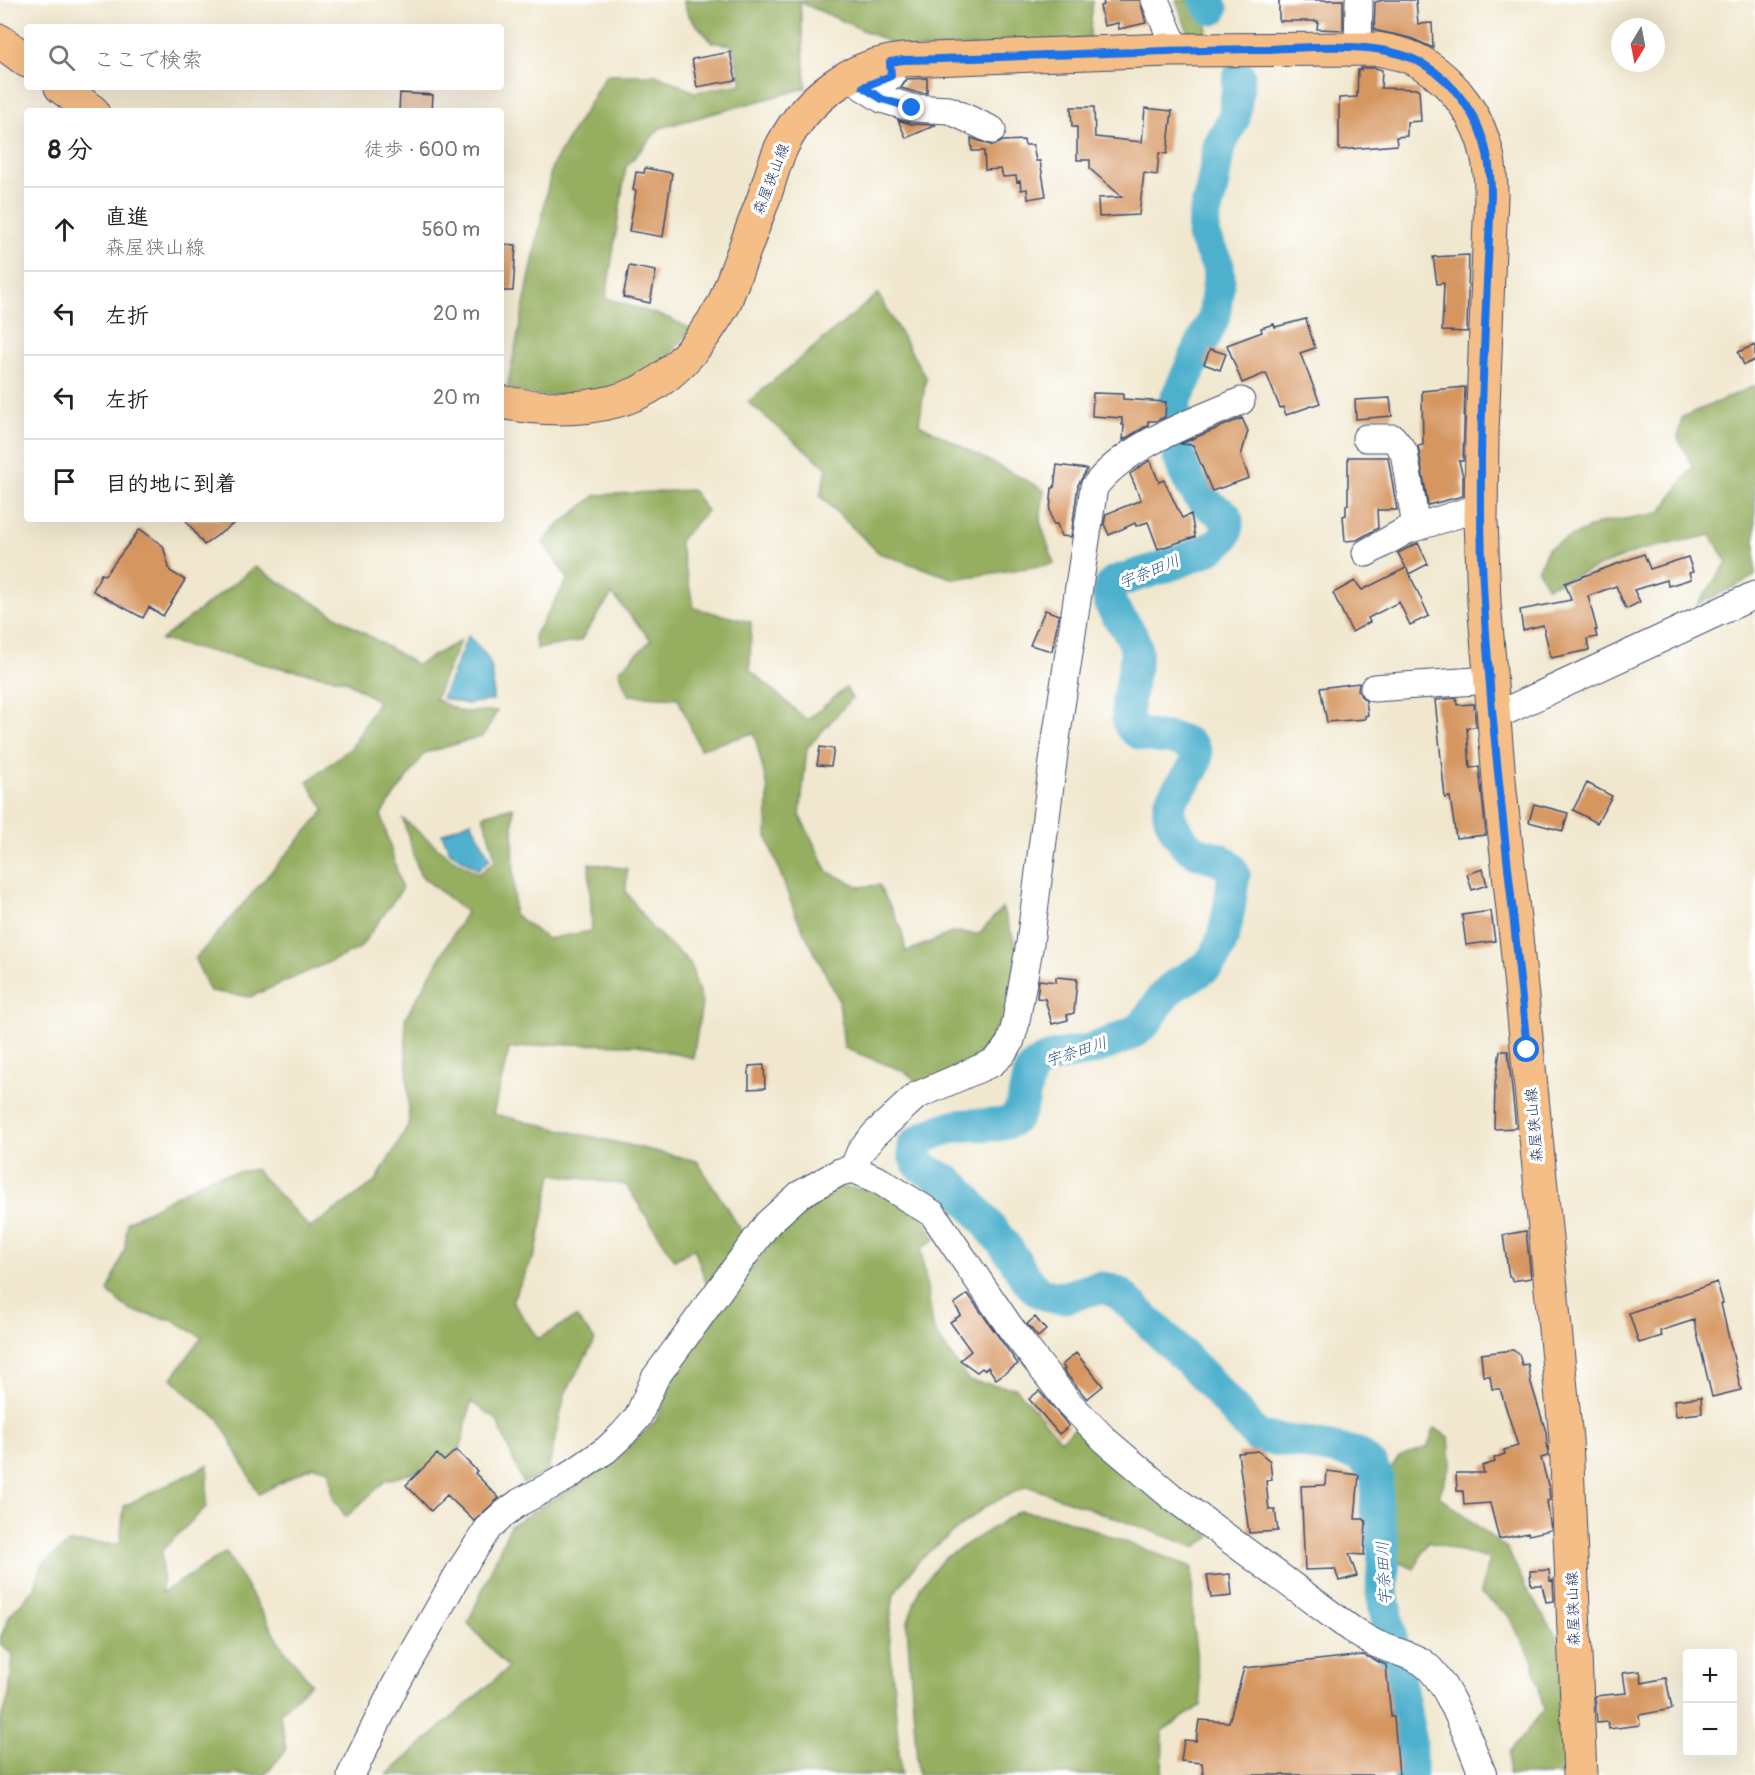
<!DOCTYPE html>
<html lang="ja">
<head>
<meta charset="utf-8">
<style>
  :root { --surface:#fff; --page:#f2f2f2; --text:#222; --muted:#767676; --line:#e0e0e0 }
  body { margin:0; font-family:Pangolin,"Klee One",sans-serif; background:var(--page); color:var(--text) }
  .controls { position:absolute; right:18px; bottom:18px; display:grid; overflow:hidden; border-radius:6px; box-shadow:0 6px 24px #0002 }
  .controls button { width:54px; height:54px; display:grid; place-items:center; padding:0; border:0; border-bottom:2px solid var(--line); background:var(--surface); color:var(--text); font:30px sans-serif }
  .compass { position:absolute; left:1611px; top:18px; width:54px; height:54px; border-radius:50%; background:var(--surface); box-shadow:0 6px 24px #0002; rotate:190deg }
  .stop { position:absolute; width:18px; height:18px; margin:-14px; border:4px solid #1a73e8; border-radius:50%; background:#fff }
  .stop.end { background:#1a73e8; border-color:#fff; box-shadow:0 2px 6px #0008 }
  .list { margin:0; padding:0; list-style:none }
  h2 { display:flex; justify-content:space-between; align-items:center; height:78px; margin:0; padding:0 24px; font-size:26px }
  h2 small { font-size:20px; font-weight:400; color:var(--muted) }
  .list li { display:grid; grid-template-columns:39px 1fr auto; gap:18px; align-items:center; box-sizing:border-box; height:84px; padding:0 24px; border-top:2px solid var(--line) }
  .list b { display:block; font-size:22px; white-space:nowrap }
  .list p { margin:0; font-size:20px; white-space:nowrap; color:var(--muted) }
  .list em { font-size:20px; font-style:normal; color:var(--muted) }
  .icon { flex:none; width:33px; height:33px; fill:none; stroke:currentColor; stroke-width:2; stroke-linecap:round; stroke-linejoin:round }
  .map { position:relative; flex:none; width:1755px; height:1775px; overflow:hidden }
  .search { position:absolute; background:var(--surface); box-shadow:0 6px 24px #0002; left:24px; top:24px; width:480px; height:66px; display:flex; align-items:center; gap:15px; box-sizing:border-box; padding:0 21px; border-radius:6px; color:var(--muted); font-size:22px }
  .panel { position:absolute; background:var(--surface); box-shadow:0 6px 24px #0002; left:24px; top:108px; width:480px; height:414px; border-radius:6px }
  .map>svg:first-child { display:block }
  .forest { fill:#95ae60; stroke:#586e5f; stroke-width:1.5 }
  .water { fill:#4eb0cd; stroke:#347096; stroke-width:1.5 }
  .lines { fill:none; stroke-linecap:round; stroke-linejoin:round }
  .river { stroke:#4eb0cd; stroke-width:33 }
  .building { fill:#d69661 }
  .minor-casing { stroke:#3b4b6f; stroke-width:29 }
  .major-casing { stroke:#3b4b6f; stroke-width:35 }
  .minor { stroke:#fff; stroke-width:27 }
  .major { stroke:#f6be87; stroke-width:33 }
  .route { stroke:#1a73e8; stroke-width:8 }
  .labels { text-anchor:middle; stroke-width:6; stroke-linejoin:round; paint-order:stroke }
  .street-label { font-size:15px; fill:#1b2f5e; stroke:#fff }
  .water-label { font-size:16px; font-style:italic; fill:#2d5c85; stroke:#fff }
</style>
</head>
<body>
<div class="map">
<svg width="1755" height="1775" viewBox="0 0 1755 1775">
  <rect width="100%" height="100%" fill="#fff"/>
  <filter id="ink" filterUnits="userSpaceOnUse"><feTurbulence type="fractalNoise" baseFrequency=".0167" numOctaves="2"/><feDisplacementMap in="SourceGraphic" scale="12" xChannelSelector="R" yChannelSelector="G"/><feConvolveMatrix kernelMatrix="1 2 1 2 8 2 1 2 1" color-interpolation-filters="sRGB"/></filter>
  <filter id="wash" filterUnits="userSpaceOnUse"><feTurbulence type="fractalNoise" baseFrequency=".008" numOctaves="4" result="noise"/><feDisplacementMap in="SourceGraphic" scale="24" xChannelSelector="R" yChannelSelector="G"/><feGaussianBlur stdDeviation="1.35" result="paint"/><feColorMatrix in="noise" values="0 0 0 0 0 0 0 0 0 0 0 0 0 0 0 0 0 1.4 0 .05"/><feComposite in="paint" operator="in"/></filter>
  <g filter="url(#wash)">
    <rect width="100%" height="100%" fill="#f0e7ce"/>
    <!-- forest -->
    <path class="forest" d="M683,0h410l-4,41 -184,8 -105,-47 6,86 -146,40 -34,39 -20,131 62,20 24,11 -28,32 -57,32 -65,3 -35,-7 45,-223 54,-91h52l36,17 48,-8 -10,-39 -20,-3 -24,-27z
      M1176,0h29l2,35 -19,-3z
      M878,294l48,84 -7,46 125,66 -4,31 14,43 -100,15 -75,-26 -59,-57 7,-28 -79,-66z
      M1755,386v190l-58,29 30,-42 -16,-28 -70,15 -94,37 -9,-17 10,-22 52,-25 60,-10 33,-46 -15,-29 4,-21z
      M692,490l15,21 -28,30 15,67 57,14 -1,48 57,50 39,-32 6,10 -45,50 -7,68 28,56 32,15 19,-2 22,43 5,24 48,-20 25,2 23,-26 16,42 -16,93 -80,46 -11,-13 -10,-6 -57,-22 -5,-48 -43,-84 -29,-79 1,-48 -14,-56 -54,16 -22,-51 -50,-3 -9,-24 32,-31 -39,-46 -32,47 -43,8 -3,-13 34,-57 -25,-36 12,-15 41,-33z
      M255,567l162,98 43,-24 -25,58 27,13 35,-1 -14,25 -58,17 -44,61 21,75 -43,60 -109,48 -40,-6 -15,-32 130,-149 -18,-28 45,-35 26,-46 -33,-21 -69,-13 -115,-27z
      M513,807l1,107 33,25 45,-8 -3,-68 38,6 -1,23 26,36 38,35 12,40 -9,55 -55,-13 -86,-1 -43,5 -16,65 204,47 49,77 -38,50 -14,-40 -19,12 -49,-75 -74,-11 -16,78 -24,49 26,38 38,-22 19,23 -30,54 -18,80 -24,9 -27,-64 -25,-17 -12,52 -16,9 -58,18 -39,36 -13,-19 -3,-28 -17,-4 -54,28 -40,-75 -21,-15 -26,-26 30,-41 -29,-17 -42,-9 -23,-19 17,-44 2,-26 83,-45 45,-8 55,59 66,-47 33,-57 -4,-105 61,-107 -46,-37 -17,-56 45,37 31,18 17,-14 -13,-45z
      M835,1187l46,3 39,23 15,26 -14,10 13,82 35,50 47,7 45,52 17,-14 133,111 -16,10 -168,-61 -41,20 -66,53 -26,35 -5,37 12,144h-514l121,-107 -40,-45 42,-97 98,-61 47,-43 24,-55 63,-87 46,-59z
      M1434,1428l15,9 2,26 -12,33 69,54 19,40 33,52 8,133h-60l1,-22 35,-43 -11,-49 -25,-46 -28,-22 9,-34 -61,-17 -14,27 -40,-19 -3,-17 6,-42 22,-34 29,-10z
      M208,1465l-2,42 -44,43v43l64,-41 57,96 28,35 -31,30 6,37 -21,25h-265v-51l9,-28 4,-41 -13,-11v-5l10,-24 25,-27 6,-23 28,-22 51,1 4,-38z
      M1019,1511l40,6 133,50 1,59 9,79 -39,25 -1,45h-244l-11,-151 13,-37 23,-28z"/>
    <!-- water -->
    <path class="water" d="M468,636c25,24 26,29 25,64l-26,4 -25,-6z
      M471,821l19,38 -12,10 -28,-17 -8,-18z"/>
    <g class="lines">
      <!-- river -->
      <path class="river" d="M1205,0l7,9
        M1239,76l-5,42 -15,28 -7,42 -8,30 -1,17 15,31 1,13 -5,38 -39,84c-6,32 5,74 27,98 7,7 16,12 24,17 2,8 3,14 -3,22 -12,17 -86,37 -109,44 -19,24 20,41 22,68 2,19 -18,66 -3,79 15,14 47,3 60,19 15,20 -28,44 -24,65 1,8 9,21 14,28 15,20 39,9 51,33 -5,28 -6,76 -30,94 -11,9 -29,14 -38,25 -8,9 -13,21 -21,30 -11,12 -33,19 -49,25 -19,7 -44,4 -60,18 -17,14 -5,49 -30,57 -12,4 -25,1 -37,2 -20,1 -39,8 -55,20 -3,23 17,26 33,36 7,4 13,10 17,15 15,18 30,35 44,54 10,13 18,35 34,43 27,14 43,-10 66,-4 4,1 9,4 13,6l81,79 56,63 51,7 49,10 13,12 6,11 -1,35 8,36 -2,45 24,123 4,28v31"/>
    </g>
    <g id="blocks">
      <!-- building -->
      <path class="building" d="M1103,0h37l6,23 -27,6 -1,-6 -14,3 -4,-20 4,-1z
        M1279,0h64v30l-26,-1 1,-8h-39z
        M1383,0h33l2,24 14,-1 1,25 -22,-10 -37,-8 1,-28z
        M730,52l6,28 -39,7 -5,-28z
        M1361,68h14l7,2 -1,18 38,1 2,32 -14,1v14l-11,1 1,8 -58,5v-52l18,-1 1,-27h3z
        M927,78v15l-12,-1 -14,-4 6,-9z
        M400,93l33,2 -1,16h-33z
        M1071,107h23l1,30 47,5 3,-34 27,3 -5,43 -8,-1 -2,22 -13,-2 -5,42 -40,2 -1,-19 24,-1 -32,-28v-9h-13v-33h-5z
        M898,120l13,4 25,1 -30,13z
        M971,138l22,8 10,-5 21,-1 1,5h8l3,16h4l6,35 -18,3 -1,-10 -6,1 -1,-9 -3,1 -1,-6 -13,1 -2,-8 -16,1 -1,-19h-12z
        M645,168l27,5 -9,64 -34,-6 7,-40 -3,-1 3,-18 8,1z
        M501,244l15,1 -3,46h-12z
        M1469,255l-2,77 -25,-1 2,-48 -7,1 -4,-27z
        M629,266l27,5 -6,32 -27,-6z
        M1306,319l9,29 -15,5 20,50 -34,12 -3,-8 -3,1 -14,-35 -24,10 -15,-38 35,-13 -1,-4 13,-4 1,3z
        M1755,345v15l-11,5 -6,-13z
        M1210,349l16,5 -6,16 -16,-6z
        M1465,387l-2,74h-4l4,15v20l-35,9 -10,-59 5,-1 -1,-54z
        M1093,393l30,1v5l43,3 -1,15 -9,4h-8v4l-25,15 1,-15h-2v-7l-30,-2z
        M1390,398l2,18 -36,3 -1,-19z
        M1242,418l6,13 -7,25 8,22 -37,13 -19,-46 -13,-1z
        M1348,457h40l9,53h-20l1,18 -21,12 -12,1 -2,-25 3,-1v-10h2z
        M1150,460l9,22 5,-2 18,38 9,-4 4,23 -37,12 -10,-27 -12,4 -1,-3 -26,12 -5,-11 2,-10 35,-14 -11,-26z
        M1057,465l30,4 -9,16 -7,52 -10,-1 -4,-12h-4l-3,-13 2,-23h2z
        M185,519h55l-36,26z
        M140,529l23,17 7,25 15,9 -22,36 -14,-9 -6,11 -50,-27 8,-17 4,1z
        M1418,543l10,21 -19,10 -2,-5 22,47 -19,9 -11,-23 -31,16 2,4 -18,10 -19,-39 22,-12 7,9 44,-22 -8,-15z
        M1644,554l6,15 38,-12 5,15 -4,1 2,6 -23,7 -1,-6 -33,10 6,12 -14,7 -10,-23 -28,10 9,34h-2l2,7 -10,2 2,11 -38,8 -8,-33 -20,5 -3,-20 51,-10 -6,-17z
        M1045,610l14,5 -7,36 -22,-6z
        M1359,683l-1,7 3,6 5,5 2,14 -3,1v3l-38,3 -7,-34z
        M1456,698l1,7 17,-1 2,23 -9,1 3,40 9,-1 7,68 -30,3 -6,-41 -5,1 -10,-98z
        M820,747l14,2 -3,17 -14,-1z
        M1587,783l25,13 -15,27 -24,-13z
        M1534,804l34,9 -5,18 -34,-9z
        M1483,869l4,16 -15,5 -5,-16z
        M1491,911l4,30 -29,4 -4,-30z
        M1056,977l21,2 -3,34 -7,2 1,5 -16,4 -7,-25 -8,-1 2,-18 17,2z
        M1500,1051h8l8,77 -22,1 1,-45z
        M764,1065l1,23 -16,1v-23z
        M1526,1231l5,47 -19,3 -1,-4h-2l-6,-42z
        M1717,1282l6,21 -2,1 20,86 -29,7 -18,-77 -34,11 2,5 -23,7 -10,-30z
        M968,1294l50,70 -22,15 -8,-12 -4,3 -2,-2 -5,4 -17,-12 11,-9 -21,-29 11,-7 -7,-11z
        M1035,1317l11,13 -8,7 -11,-13z
        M1513,1350l6,4 3,11 6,-1 3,19 15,49 2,24 -7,2 8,31 1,11 -3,1 4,29 -22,5 -1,-2 -29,6 -9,-36 -26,2 -1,-14h-6l-1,-18h28l-2,-7 13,-4 -1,-4 11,-4 -1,-4 14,-4 -18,-57h-8l-2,-13h-7l-2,-22z
        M1076,1353l27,33 -16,13 -24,-29 2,-1 -3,-4z
        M1039,1391l30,35 -10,8 -30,-35z
        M1701,1397l1,16 -26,3 -2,-16z
        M456,1450l21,21 -2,2 24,25 -25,23 -27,-26 -16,16 -25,-26 31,-31 7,7z
        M1258,1451l12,10 2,19 -6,1 3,29h6l3,21 -29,2 -11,-80z
        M1327,1471l32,4 -4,44h9l2,3 -2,33 -15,-1 8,22 -18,5 -4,-12 -30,1 -4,-84 25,-1z
        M1549,1570l1,11 3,-1 1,21 -8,1 -4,-17h-11l-1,-14z
        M1230,1574l2,22 -21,2 -4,-22z
        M1363,1655l23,10 5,52h3l5,58h-196l-1,-12 -21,-2 3,-21 12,1 3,-21 30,2 15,-54z
        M1640,1671l2,12 24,-5 6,31 -33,6 1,10 -31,4 -1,-7 -11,1 -2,-27 31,-3 -3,-20z"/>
    </g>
  </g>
  <g filter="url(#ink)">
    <use href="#blocks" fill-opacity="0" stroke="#3b4b6f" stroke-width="1.5"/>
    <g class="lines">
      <!-- minor casing -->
      <g class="minor-casing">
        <path id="minor" d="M1155,0l21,50
          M1358,48l1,-48
          M892,72l-1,4 -28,11 19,12 30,9 37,2 43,20
          M1366,438h27l11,14 12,75
          M1366,553l41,-23 74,-23
          M1374,688l116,-8
          M1493,717l262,-122
          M853,1169l7,-17 15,-18 41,-38 76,-33 9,-8 9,-12 5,-17 15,-83 25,-197 39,-259c34,-44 98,-64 147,-86
          M351,1775l45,-91 64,-113 29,-44 12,-11 19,-14 47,-25 39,-27 17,-16 15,-17 17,-39 113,-155 31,-28 41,-23 13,-3 27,12 53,33 77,113 58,75 38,39 66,56 179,132c9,6 18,12 28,16 14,6 30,9 43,17 27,18 48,83 61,113"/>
      </g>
      <!-- major casing -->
      <g class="major-casing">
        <path id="major" d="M0,41l27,20
          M61,87l31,24
          M501,402c19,4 39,6 59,6 83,0 123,-35 164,-104 13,-35 26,-69 39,-104 7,-18 11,-39 20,-56 25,-47 67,-78 120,-84l266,-10 208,-1c16,3 33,6 48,16 30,19 54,53 62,89 3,13 4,27 4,41l-9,239 -1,86 3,82 16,189 16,146 50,502 14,336"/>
      </g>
      <!-- minor -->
      <use href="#minor" class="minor"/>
      <!-- major -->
      <use href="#major" class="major"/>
    </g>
  </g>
  <g class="lines" filter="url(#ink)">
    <!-- route -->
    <path class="route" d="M912,108l-30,-9 -19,-12 28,-11 -1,-14 13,-2c120,-3 239,-10 359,-11 47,-1 120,-10 161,15 32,18 57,55 64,90 3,14 4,27 4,41 -6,136 -15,273 -7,408 9,150 29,298 43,447"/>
  </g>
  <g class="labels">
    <!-- street labels -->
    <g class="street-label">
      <text transform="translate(771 179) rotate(-69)" y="5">森屋狭山線</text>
      <text transform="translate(1534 1125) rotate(-95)" y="5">森屋狭山線</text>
      <text transform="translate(1573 1609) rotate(-92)" y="5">森屋狭山線</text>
    </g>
    <!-- water labels -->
    <g class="water-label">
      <text transform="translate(1149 571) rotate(-22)" y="6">宇奈田川</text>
      <text transform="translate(1076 1051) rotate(-18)" y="6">宇奈田川</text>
      <text transform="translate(1383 1573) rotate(-93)" y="6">宇奈田川</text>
    </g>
  </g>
</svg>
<div class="controls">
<button>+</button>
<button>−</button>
</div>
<svg class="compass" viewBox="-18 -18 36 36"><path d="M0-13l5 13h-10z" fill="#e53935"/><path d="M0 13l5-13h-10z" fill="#767676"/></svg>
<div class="stop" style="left:1527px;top:1050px"></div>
<div class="stop end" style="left:912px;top:108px"></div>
<div class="search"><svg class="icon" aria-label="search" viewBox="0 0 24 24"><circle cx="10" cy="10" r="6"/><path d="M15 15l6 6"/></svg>ここで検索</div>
<section class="panel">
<h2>8 分<small>徒歩 · 600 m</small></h2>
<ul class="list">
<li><svg class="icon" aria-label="ahead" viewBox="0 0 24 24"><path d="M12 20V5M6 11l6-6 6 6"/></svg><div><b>直進</b><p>森屋狭山線</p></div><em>560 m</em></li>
<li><svg class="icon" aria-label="left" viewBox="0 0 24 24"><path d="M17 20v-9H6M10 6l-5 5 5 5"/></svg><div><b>左折</b></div><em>20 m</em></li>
<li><svg class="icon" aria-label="left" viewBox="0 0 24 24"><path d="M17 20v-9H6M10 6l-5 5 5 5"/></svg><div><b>左折</b></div><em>20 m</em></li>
<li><svg class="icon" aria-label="arrive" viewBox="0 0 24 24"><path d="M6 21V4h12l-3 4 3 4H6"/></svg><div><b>目的地に到着</b></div></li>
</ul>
</section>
</div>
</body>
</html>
